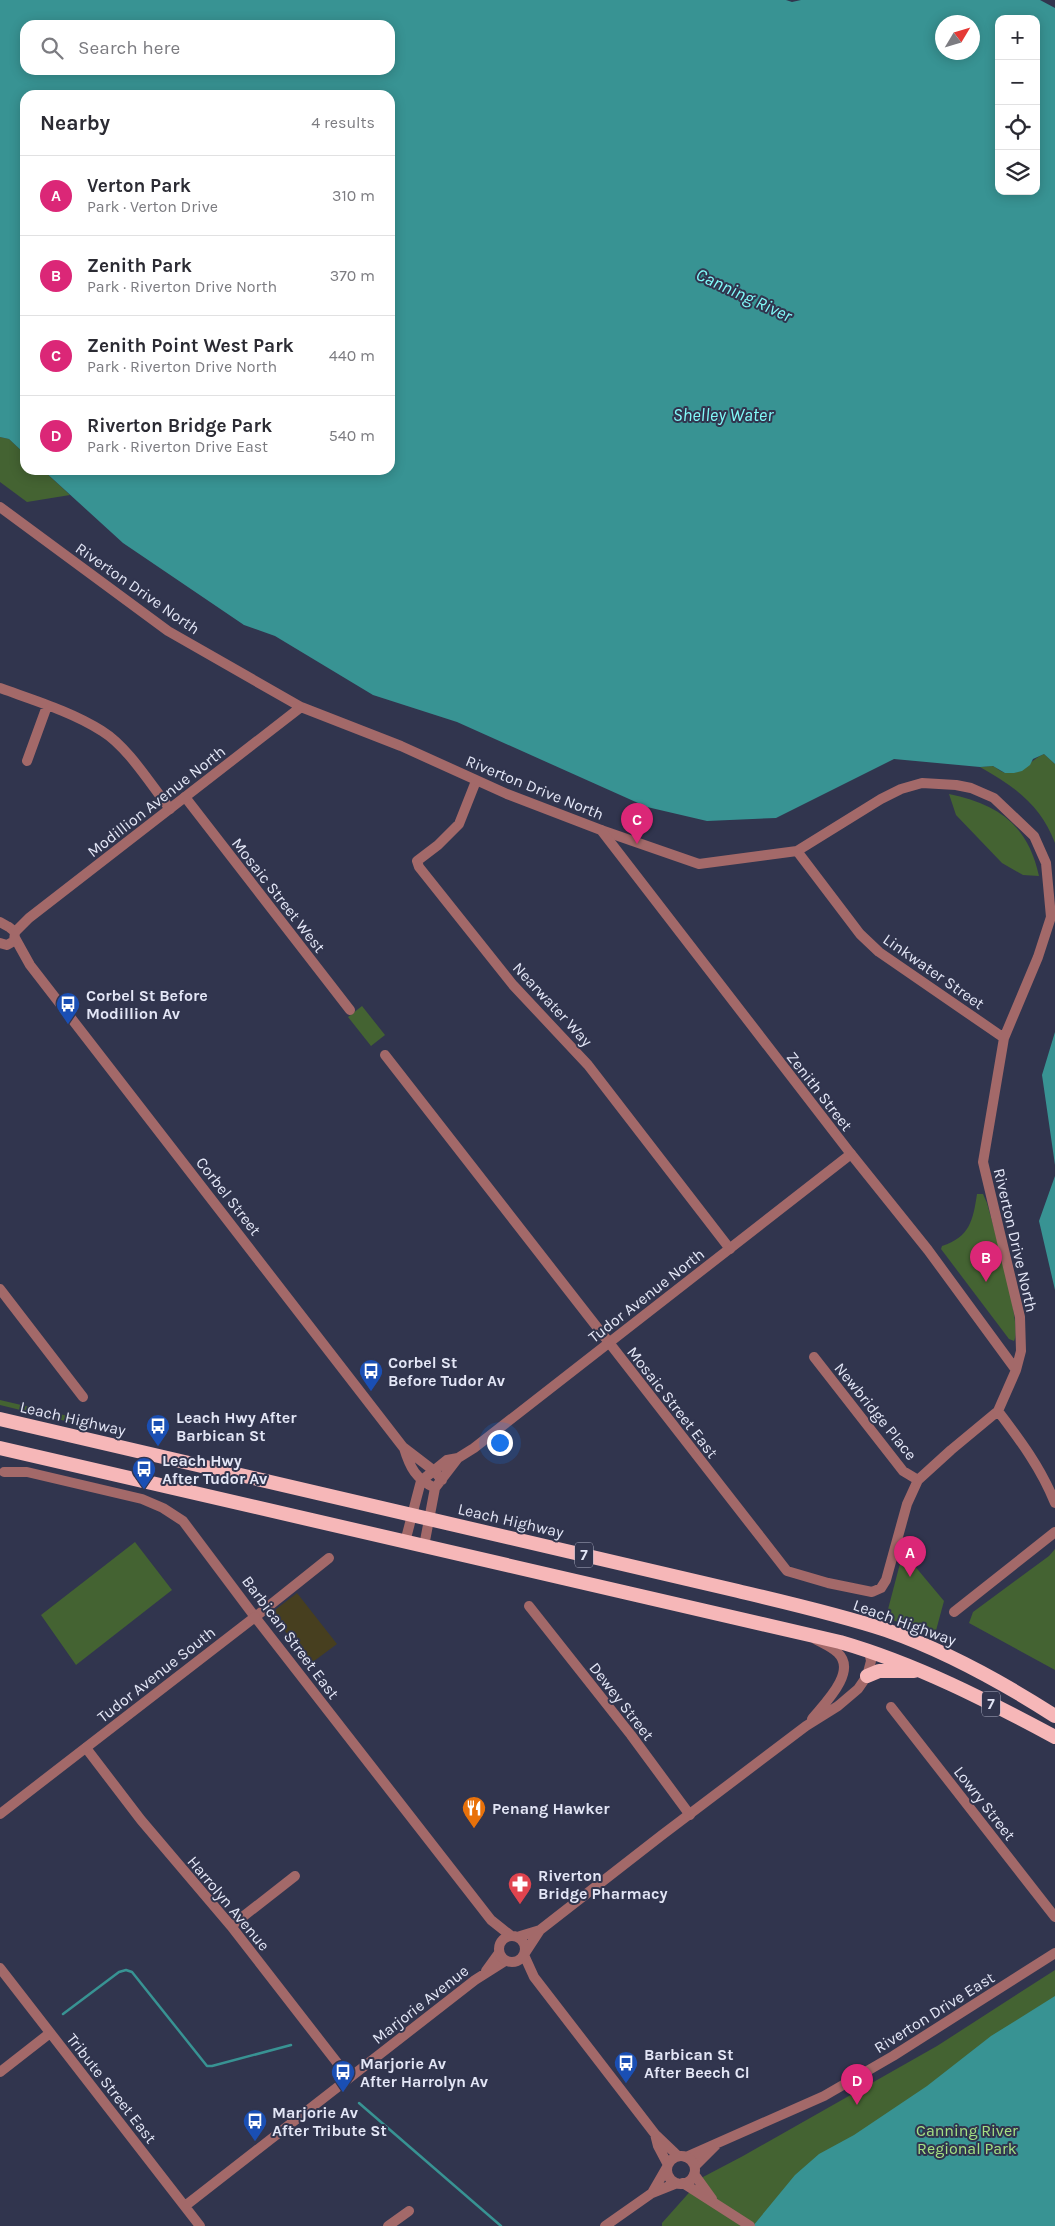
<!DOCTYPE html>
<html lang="en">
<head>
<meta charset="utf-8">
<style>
  :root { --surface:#fff; --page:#f7f7f7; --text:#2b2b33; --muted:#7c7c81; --line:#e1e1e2; --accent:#db2777 }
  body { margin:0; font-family:Karla,sans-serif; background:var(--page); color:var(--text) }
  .controls { position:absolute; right:15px; top:15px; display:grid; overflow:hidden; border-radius:10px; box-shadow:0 2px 12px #0003 }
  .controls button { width:45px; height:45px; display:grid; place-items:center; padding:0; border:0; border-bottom:1px solid var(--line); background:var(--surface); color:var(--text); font:25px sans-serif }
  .compass { position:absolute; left:935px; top:15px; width:45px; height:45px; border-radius:50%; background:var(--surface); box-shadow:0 2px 12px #0003; rotate:52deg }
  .you { position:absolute; left:499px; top:1442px; width:18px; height:18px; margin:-12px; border:4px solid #fff; border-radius:50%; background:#1a73e8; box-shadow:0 0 0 8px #1a73e833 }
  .badge { display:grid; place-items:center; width:32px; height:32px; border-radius:50%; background:var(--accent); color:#fff; font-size:16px; font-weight:700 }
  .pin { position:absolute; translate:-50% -41px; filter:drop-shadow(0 1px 2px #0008) }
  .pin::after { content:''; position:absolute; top:26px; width:18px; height:15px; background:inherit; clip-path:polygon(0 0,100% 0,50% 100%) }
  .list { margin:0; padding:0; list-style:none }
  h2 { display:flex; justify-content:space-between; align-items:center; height:65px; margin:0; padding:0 20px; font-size:21px }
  h2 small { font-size:16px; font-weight:400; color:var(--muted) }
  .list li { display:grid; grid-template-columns:32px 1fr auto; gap:15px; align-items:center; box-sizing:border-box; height:80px; padding:0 20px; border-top:1px solid var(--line) }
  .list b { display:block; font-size:19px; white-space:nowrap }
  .list p { margin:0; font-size:16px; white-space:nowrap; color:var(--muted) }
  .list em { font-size:16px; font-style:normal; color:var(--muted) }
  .icon { flex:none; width:28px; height:28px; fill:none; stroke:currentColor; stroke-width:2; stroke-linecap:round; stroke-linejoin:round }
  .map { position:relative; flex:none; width:1055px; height:2226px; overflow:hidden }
  .search { position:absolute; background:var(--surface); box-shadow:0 2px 12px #0003; left:20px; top:20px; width:375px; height:55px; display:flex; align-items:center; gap:12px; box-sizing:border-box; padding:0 18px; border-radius:15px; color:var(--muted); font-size:19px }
  .panel { position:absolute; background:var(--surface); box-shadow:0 2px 12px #0003; left:20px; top:90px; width:375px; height:385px; border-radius:15px }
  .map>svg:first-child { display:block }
  .green { fill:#446332 }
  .sand { fill:#473f1f }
  .water { fill:#389393; fill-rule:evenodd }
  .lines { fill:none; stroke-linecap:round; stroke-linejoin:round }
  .stream { stroke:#389393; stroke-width:2.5 }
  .minor { stroke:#a36969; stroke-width:10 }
  .tertiary { stroke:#a36969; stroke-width:10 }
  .trunk { stroke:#f6b7b8; stroke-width:14 }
  .labels { text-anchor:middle; stroke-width:4; stroke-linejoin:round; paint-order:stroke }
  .shield { fill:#31354e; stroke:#aeb1c4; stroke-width:1 }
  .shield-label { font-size:15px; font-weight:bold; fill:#e3e6f6 }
  .street-label { font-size:16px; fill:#e3e6f6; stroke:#31354e }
  .poi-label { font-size:16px; font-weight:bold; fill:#e3e6f6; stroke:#31354e; text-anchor:start }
  .park-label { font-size:16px; fill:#a5e184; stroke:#31354e }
  .water-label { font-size:18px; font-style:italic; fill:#82fbfa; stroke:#31354e }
</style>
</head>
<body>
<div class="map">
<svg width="1055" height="2226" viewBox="0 0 1055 2226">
  <rect width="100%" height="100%" fill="#31354e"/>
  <!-- green -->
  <path class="green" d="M0,437l9,2 16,15v16h18l27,25 -43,7 -27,-20z
    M1044,754l11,10v79c-14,-38 -41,-57 -75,-76 4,0 9,-1 12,-1 5,1 9,7 15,7 16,1 23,-13 37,-19z
    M949,794c49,10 79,31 90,82l-16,-1 -21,-12 -46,-48z
    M362,1006l23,29 -14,11 -23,-29z
    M977,1194h6l4,9c6,22 36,124 27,138l-5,-2 -68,-90 1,-3c28,-9 31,-26 35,-52z
    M0,1400l85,20 13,9 -98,-24z
    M135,1542l37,48 -96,75 -35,-50z
    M1055,1549v121l-86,-47 4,-11 76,-56z
    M903,1552l41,49 -10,37 -48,-21z
    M1055,1970v256h-393v-3l41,-46 40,-21 194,-110z"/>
  <!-- sand -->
  <path class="sand" d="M297,1593l40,51 -27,20 -38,-50 3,-4z"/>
  <!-- water -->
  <path class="water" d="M0,0h786l6,2 9,-2h239l15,8v756l-11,-10 -11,5 -3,6 -8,6 -8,2h-9l-12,-7 -13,1 -86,-8 -118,59 -69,3 -60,-14 -190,-85 -84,-27 -98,-59 -31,-11 -121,-82 -80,-73h347v-375h-365v359l-16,-15 -9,-2zM999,19h37v172h-37zM972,22v30h-30v-30zM25,25h365v45h-365z
    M1055,1032v133l-13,-90z
    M1055,1176v114l-16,-69z
    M1055,1996v230h-302l42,-51 24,-21 35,-19 73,-49 64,-50z"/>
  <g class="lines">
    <!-- stream -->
    <path class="stream" d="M63,2014l56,-42 7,-2 6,2 75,94h5l79,-21
      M359,2103l142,123"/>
    <!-- minor -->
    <path class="minor" d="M0,688c33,12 73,24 102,43 26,16 49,54 68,78
      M27,761l20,-55
      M476,781l-17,43 -21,21 -21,16 2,6 94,118 75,80 142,184
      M185,797l165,213
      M797,851l63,83 19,18 125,86
      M0,922l7,4
      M385,1055l402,516 41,12 44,9 9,-4 5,-8 21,-76 11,-24 33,-30 47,-39 18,-41 5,-19 -1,-34 -37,-155 21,-124 34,-81 13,-40 -5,-54 -12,-27 -40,-38 -23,-10 -15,-3 -34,-2 -21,6 -20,10 -84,52 -98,13 -98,-34
      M851,1154l77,96 88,120
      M0,1289l83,108
      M814,1357l89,114 15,9
      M998,1411c22,29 43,57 57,92
      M4,1472h23l115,27 21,9 20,13 72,96 74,-59
      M529,1606l102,129 59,80
      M954,1612l101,-80
      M891,1707l164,210
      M86,1748l55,72 90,106 118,152
      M231,1926l64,-50
      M0,1968l200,258
      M486,1971l13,-18
      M0,2072l50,-39
      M686,2157l138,-61 69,-40 162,-103
      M695,2166l21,-21
      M185,2206l290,-226 30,-19
      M388,2226l21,-15"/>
    <!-- tertiary -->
    <path class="tertiary" d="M0,507l168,124 133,76 100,39 106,48 94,36 250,324 -377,294 -16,10 -11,2 -26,21 -16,61
      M15,932l14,-14 272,-211
      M15,938l15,27 373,482 30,23 9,10
      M0,943l7,2 7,-4 1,-9 -6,-5
      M404,1448c6,20 12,31 31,40
      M424,1546l11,-58 23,-30
      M812,1719c11,-14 46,-47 26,-66 -6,-6 -16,-10 -23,-14
      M0,1814l255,-197 236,303 19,15
      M499 1949a13 13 0 1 1 26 0a13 13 0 1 1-26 0Z
      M517,1937l23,-7 122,-95 144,-109 32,-20 20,-17 9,-13 4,-15 -2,-11
      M525,1953l15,-23
      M524,1955l10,22 121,157 23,22
      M655,2134l3,12 10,19
      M667 2170a14 14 0 1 1 28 0a14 14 0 1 1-28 0Z
      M694,2174l18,25
      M683,2183l67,43
      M652,2193l15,-26
      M605,2226l47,-33 25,-10"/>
    <!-- trunk -->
    <path class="trunk" d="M0,1419l738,172c50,12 99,23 148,39 60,21 116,52 169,86
      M0,1448l840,194c76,22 146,58 215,95
      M867,1676l12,-5h35"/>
  </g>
  <!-- icons -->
  <defs>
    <g id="bus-pin" transform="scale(1.25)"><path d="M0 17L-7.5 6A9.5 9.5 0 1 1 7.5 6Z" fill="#1a4fb4" stroke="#31354e"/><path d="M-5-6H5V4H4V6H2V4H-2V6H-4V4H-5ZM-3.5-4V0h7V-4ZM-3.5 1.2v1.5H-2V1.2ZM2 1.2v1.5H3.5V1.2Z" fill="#fff"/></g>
    <g id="restaurant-pin" transform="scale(1.25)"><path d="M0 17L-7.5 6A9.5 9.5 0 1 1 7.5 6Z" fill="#e8710a" stroke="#31354e"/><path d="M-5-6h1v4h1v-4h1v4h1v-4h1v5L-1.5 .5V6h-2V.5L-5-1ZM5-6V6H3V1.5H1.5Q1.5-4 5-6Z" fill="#fff"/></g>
    <g id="pharmacy-pin" transform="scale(1.25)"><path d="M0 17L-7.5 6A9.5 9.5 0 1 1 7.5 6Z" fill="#e0444e" stroke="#31354e"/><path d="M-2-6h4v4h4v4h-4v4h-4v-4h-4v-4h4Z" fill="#fff"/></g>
  </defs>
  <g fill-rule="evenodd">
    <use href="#bus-pin" x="68" y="1004"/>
    <use href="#bus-pin" x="371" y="1371"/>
    <use href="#bus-pin" x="158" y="1426"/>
    <use href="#bus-pin" x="144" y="1469"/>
    <use href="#restaurant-pin" x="474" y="1808"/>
    <use href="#pharmacy-pin" x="520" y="1884"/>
    <use href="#bus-pin" x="626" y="2063"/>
    <use href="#bus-pin" x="343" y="2072"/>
    <use href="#bus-pin" x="255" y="2121"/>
  </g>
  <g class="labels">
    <!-- shield labels -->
    <g class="shield">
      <rect x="575" y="1542.5" width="18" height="25" rx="4"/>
      <rect x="982" y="1691.5" width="18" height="25" rx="4"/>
    </g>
    <g class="shield-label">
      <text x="584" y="1560">7</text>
      <text x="991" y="1709">7</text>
    </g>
    <!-- street labels -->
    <g class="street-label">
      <text transform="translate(138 588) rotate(35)" y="6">Riverton Drive North</text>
      <text transform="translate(535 787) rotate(22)" y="6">Riverton Drive North</text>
      <text transform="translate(156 801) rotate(-38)" y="6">Modillion Avenue North</text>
      <text transform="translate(279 895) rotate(52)" y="6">Mosaic Street West</text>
      <text transform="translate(934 971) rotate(35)" y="6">Linkwater Street</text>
      <text transform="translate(553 1004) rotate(47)" y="6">Nearwater Way</text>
      <text transform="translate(820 1091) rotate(52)" y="6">Zenith Street</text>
      <text transform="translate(229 1196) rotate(52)" y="6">Corbel Street</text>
      <text transform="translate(1016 1240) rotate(77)" y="6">Riverton Drive North</text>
      <text transform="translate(646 1295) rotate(-38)" y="6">Tudor Avenue North</text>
      <text transform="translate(673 1402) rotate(52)" y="6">Mosaic Street East</text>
      <text transform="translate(876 1411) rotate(51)" y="6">Newbridge Place</text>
      <text transform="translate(73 1418) rotate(13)" y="6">Leach Highway</text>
      <text transform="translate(511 1520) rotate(13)" y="6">Leach Highway</text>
      <text transform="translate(905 1622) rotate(20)" y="6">Leach Highway</text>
      <text transform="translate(291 1637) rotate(53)" y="6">Barbican Street East</text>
      <text transform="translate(156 1674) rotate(-38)" y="6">Tudor Avenue South</text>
      <text transform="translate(622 1701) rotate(52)" y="6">Dewey Street</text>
      <text transform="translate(985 1803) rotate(52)" y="6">Lowry Street</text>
      <text transform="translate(229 1903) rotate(50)" y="6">Harrolyn Avenue</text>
      <text transform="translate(420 2004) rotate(-38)" y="6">Marjorie Avenue</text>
      <text transform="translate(934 2012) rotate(-32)" y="6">Riverton Drive East</text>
      <text transform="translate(112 2088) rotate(52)" y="6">Tribute Street East</text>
    </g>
    <!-- poi labels -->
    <g class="poi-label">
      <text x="86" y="1001">Corbel St Before<tspan x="86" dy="18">Modillion Av</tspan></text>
      <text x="388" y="1368">Corbel St<tspan x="388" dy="18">Before Tudor Av</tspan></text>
      <text x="176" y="1423">Leach Hwy After<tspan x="176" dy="18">Barbican St</tspan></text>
      <text x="162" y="1466">Leach Hwy<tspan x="162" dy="18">After Tudor Av</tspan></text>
      <text x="492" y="1814">Penang Hawker</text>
      <text x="538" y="1881">Riverton<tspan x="538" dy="18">Bridge Pharmacy</tspan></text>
      <text x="644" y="2060">Barbican St<tspan x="644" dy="18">After Beech Cl</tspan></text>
      <text x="360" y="2069">Marjorie Av<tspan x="360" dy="18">After Harrolyn Av</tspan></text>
      <text x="272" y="2118">Marjorie Av<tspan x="272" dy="18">After Tribute St</tspan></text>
    </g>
    <!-- park labels -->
    <g class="park-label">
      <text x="967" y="2136">Canning River<tspan x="967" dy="18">Regional Park</tspan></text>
    </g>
    <!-- water labels -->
    <g class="water-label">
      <text transform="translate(744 295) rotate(25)" y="6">Canning River</text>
      <text x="723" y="421">Shelley Water</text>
    </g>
  </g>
</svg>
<div class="controls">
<button>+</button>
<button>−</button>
<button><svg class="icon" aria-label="locate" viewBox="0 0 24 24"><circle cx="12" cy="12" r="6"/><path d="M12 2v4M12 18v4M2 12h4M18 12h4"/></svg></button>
<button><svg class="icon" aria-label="layers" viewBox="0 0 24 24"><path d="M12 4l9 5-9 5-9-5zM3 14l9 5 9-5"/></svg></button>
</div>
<svg class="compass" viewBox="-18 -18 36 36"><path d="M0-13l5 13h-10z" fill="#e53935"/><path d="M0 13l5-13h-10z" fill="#7c7c81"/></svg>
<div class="you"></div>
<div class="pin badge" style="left:910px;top:1577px">A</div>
<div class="pin badge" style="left:986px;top:1282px">B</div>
<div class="pin badge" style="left:637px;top:844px">C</div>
<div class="pin badge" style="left:857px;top:2105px">D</div>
<div class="search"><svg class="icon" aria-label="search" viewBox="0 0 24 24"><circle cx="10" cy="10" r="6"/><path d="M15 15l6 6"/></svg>Search here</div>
<section class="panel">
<h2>Nearby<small>4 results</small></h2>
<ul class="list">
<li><span class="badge">A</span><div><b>Verton Park</b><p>Park · Verton Drive</p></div><em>310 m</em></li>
<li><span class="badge">B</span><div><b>Zenith Park</b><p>Park · Riverton Drive North</p></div><em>370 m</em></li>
<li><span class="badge">C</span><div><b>Zenith Point West Park</b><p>Park · Riverton Drive North</p></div><em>440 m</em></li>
<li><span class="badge">D</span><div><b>Riverton Bridge Park</b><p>Park · Riverton Drive East</p></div><em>540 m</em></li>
</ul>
</section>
</div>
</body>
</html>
